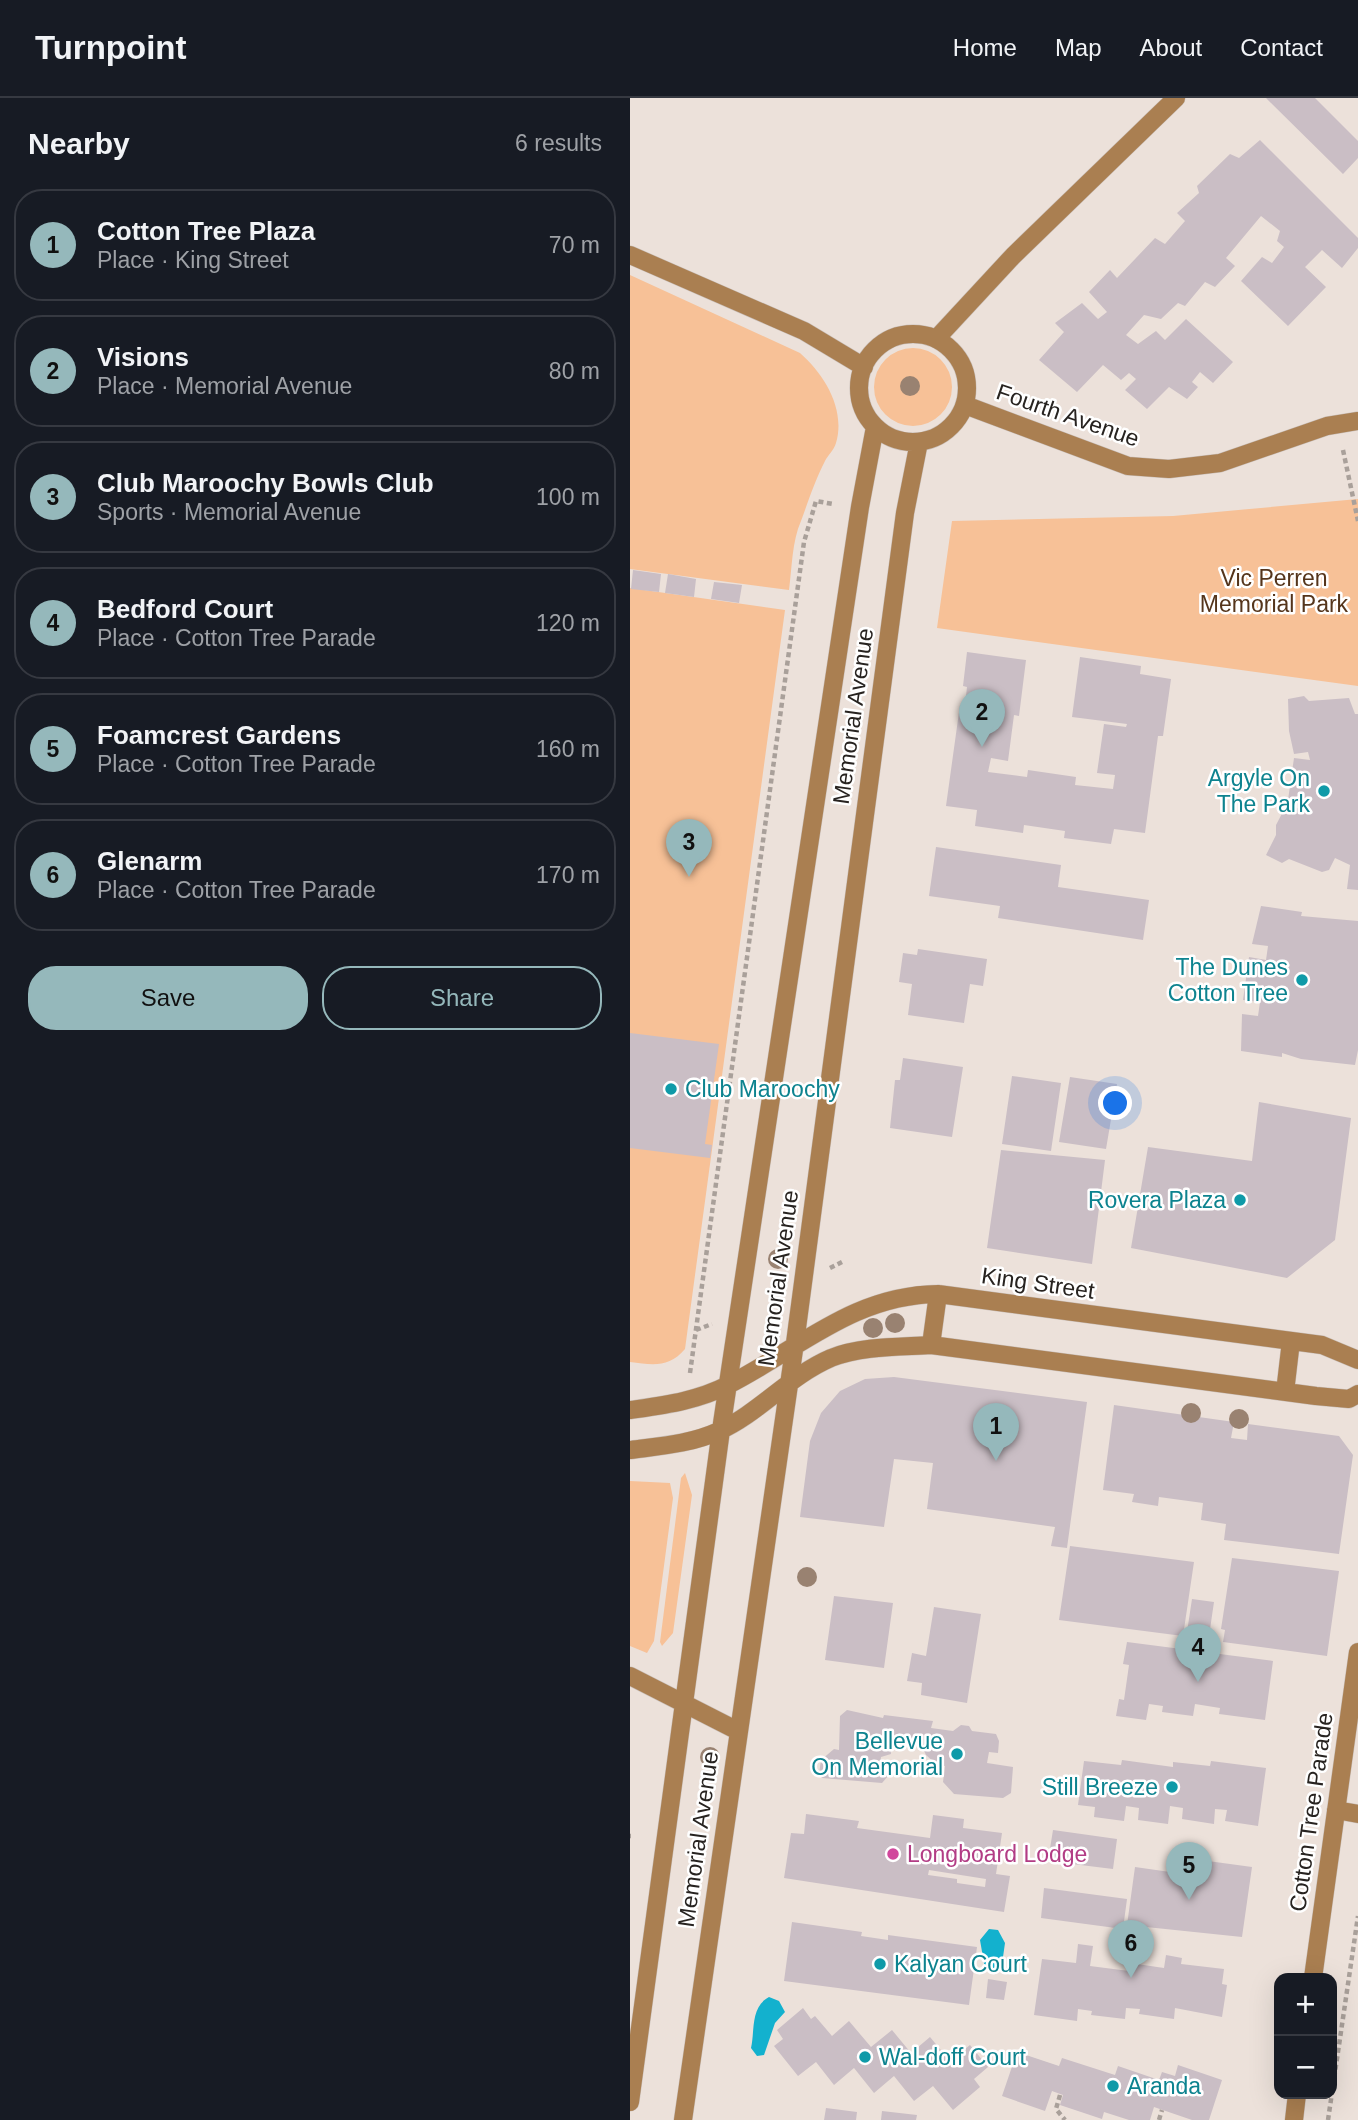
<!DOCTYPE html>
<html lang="en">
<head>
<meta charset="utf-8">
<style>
  :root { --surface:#171b24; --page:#20242c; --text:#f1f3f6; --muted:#9ea1a6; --line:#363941; --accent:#95b8bb }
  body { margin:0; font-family:Helvetica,sans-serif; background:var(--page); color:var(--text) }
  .controls { position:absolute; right:21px; bottom:21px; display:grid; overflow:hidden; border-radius:14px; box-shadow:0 7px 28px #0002 }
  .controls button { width:63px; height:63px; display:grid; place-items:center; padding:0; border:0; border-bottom:2px solid var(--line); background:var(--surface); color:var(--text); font:35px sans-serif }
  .you { position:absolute; left:486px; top:1006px; width:24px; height:24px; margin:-18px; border:5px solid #fff; border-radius:50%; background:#1a73e8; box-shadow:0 0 0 10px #1a73e833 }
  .badge { display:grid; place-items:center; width:46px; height:46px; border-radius:50%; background:var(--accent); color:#111; font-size:23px; font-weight:700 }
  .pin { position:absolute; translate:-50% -58px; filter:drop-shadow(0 2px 4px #0008) }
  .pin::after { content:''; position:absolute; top:37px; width:24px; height:21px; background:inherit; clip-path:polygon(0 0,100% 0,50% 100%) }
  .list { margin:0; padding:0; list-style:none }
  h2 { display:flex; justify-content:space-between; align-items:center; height:91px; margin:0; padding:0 28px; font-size:30px }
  h2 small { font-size:23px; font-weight:400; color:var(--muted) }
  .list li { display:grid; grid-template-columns:46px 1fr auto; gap:21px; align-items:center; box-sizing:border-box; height:112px; margin:0 14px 14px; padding:0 14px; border:2px solid var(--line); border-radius:28px }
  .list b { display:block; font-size:26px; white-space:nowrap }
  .list p { margin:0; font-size:23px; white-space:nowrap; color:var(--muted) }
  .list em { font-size:23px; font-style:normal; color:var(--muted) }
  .actions { display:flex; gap:14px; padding:21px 28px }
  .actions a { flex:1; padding:16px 0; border:2px solid var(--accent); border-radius:28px; text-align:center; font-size:24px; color:var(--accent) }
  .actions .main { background:var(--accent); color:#111 }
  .map { position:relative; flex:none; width:728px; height:2022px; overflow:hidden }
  header { display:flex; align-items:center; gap:42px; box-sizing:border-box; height:98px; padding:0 35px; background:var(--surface); border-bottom:2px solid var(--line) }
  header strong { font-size:33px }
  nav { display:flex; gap:38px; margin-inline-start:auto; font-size:24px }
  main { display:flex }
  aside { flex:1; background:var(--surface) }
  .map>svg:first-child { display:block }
  .green { fill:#f7c197 }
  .water { fill:#13b1ce }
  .building { fill:#cabec5; fill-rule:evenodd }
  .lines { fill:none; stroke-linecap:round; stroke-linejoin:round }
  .minor-casing { stroke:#c9bfb9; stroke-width:19 }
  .path { stroke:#a9a09a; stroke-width:4.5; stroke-dasharray:5 3.5; stroke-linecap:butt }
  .minor { stroke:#aa7f51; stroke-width:18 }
  .tree { fill:#998271 }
  .culture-dot { fill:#0f9aa8; stroke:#fff; stroke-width:2.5 }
  .hotel-dot { fill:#d1479c; stroke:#fff; stroke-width:2.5 }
  .labels { text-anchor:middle; stroke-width:5; stroke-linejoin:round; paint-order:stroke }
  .street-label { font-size:23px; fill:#272320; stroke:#fff }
  .park-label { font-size:23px; fill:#55351b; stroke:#fff }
  .culture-label { font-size:23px; fill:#0d838f; stroke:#fff; text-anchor:end }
  .hotel-label { font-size:23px; fill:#b23c85; stroke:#fff; text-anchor:start }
</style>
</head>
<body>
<header>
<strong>Turnpoint</strong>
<nav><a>Home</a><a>Map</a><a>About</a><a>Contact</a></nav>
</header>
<main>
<aside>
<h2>Nearby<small>6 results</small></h2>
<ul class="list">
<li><span class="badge">1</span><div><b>Cotton Tree Plaza</b><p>Place · King Street</p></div><em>70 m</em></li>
<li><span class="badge">2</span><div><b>Visions</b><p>Place · Memorial Avenue</p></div><em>80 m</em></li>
<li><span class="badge">3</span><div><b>Club Maroochy Bowls Club</b><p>Sports · Memorial Avenue</p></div><em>100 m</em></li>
<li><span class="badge">4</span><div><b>Bedford Court</b><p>Place · Cotton Tree Parade</p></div><em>120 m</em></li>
<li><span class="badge">5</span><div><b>Foamcrest Gardens</b><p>Place · Cotton Tree Parade</p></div><em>160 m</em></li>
<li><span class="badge">6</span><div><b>Glenarm</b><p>Place · Cotton Tree Parade</p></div><em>170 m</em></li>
</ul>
<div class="actions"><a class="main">Save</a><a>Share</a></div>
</aside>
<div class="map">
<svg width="728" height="2022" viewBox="0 0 728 2022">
  <rect width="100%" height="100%" fill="#ece1da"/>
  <!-- green -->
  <path class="green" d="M0,177l170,78c24,21 46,56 36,90 -2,7 -8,12 -11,18 -9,17 -17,41 -24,60 -9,20 -9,47 -12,69l-159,-21z
    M244 289a39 39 0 1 1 78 0a39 39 0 1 1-78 0Z
    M728,401v187l-421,-58 15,-107 221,-5z
    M0,490l155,22 -100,739c-16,19 -32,16 -55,13z
    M55,1375l7,22 -19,138 -11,13 -2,-4 21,-164z
    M0,1383l40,2 3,15 -19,143 -7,12 -17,-7z"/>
  <!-- water -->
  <path class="water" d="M359,1831l9,1 7,13 -3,21 -9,8 -8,-3 -5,-29z
    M139,1899l10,4 6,11 -10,11 -11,32 -7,1 -6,-8c4,-17 -1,-41 18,-51z"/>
  <!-- building -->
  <path class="building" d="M636,0h49l43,43v17l-15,16z
    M630,42l98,98v10l-16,20 -20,-18 -17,17 21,20 -38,39 -47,-45 21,-24 10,6 12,-16 -7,-6 3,-10 -19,-15 -35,42 9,8 -20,21 -10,-5 -20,24 -7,-3 -17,16 -17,-4 -18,20 12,9 18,-13 9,9 21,-21 47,43 -20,21 -13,-11 -8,10 6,5 -11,12 -18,-12 -22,22 -22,-19 11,-11 -7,-6 -8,7 -18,-15 -26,27 -38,-32 25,-28 -9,-9 27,-20 16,16 9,-7 -18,-20 21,-22 7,8 38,-40 10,6 20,-23 -8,-8 22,-20 -2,-7 33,-32 9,4z
    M3,472l28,4 -2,18 -28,-3z
    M38,476l28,5 -2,18 -29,-4z
    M84,484l28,3 -3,18 -28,-4z
    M337,554l59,8 -7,56 -5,-1 -6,46 -17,-3 -3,14 39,5 1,-7 48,7 -1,8 38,4 2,-14 -18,-2 7,-49 22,3 1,-3 -55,-7 8,-60 61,9 -1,8 31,5 -8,57h-5l-13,97 -31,-4 -3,15 -47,-6 1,-7 -41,-6 -1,8 -48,-7 2,-16 -31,-4 14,-101h5l2,-18 -4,-1z
    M674,598l5,5 40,-3 6,16h3v176l-11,-1 3,-24 -15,-7 -6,12 -7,2 -33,-13 -7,4 -16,-8 10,-20v-10l11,-21 15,6 3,-7 -17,-3 6,-42 16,2 -2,-8 -14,2 -5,-23 -1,-32z
    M306,749l125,18 -3,22 91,13 -6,40 -145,-22 2,-12 -71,-10z
    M631,808l41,6 -1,4 57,5v129l-3,15 -54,-6 -19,-6v4l-41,-6 1,-37 16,2 2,-14 -17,-2 6,-43 17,3 2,-14 -16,-2z
    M288,851l69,10 -4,27 -13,-2 -6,39 -56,-8 4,-31 -13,-2 4,-29 14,2z
    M0,935l89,11 -14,100 7,1 -2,13 -80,-10z
    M273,960l60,9 -11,70 -62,-9 5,-48h5z
    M382,978l49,7 -10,68 -49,-7z
    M440,979l47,7 -11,65 -47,-7z
    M629,1004l92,16 -16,122 -48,38 -156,-30 17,-101 104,14z
    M371,1052l104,10 -13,104 -105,-16z
    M264,1279l193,25 -20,146 -16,-2 4,-19 -128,-18 6,-46 -39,-4 -10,68 -84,-10 10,-76 11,-28 19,-22 25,-12z
    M484,1307l120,17 -3,16 16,2 1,-16 91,12 14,19 -14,99 -115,-14 2,-16 -25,-4 2,-17 -44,-6 -1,9 -26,-4 2,-8 -31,-4z
    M440,1448l124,16 -11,74 -124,-16z
    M602,1460l107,13 -12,85 -104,-14 2,-12 -4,-1z
    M204,1498l59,7 -9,65 -59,-8z
    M562,1501l22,3 -5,34 -22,-4z
    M304,1509l47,7 -14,89 -46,-8 1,-12 -15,-2 5,-28 14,3z
    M497,1544l146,19 -8,59 -46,-6 1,-6 -25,-4 -2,12 -31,-4 1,-6 -14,-2 -3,16 -30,-4 3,-17 5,1 5,-35 -6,-1z
    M217,1612l36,8 1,-3 49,6 -2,7 22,3 8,-6 8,1 3,5 24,3 3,7 -1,12 -9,-1 -2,11 26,4 -2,26 -8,5 -49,-4 -11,-12 2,-16 -8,-1 -11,-10 -7,-15 -19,-2 -10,7 1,9 -10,3 -1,8 9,10 -7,8 -60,-5 -3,-4 2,-14 13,-11 5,1 1,-34z
    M492,1662l51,7v-5l37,4 1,-5 55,7 -8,58 -33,-5 2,-11 -12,-1 -1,15 -32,-5 1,-11 -13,-2 -2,18 -30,-4 1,-12 -13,-2 -2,15 -30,-4 1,-10 -17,-2 6,-44 37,4z
    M176,1716l53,7 -2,7 73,10 3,-23 31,4 -1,9 39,5 -6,41 14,2 -6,36 -220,-34 7,-45 13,1zM299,1772l57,9 -1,8 -28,-4v-4l-29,-4z
    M423,1732l64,9 -4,30 -65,-8z
    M556,1760l66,9 -10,70 -115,-12 8,-58 49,7z
    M414,1790l83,11 -4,30 -82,-11z
    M162,1824l70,10 -1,4 27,4v-5l89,12 -8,58 -185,-24z
    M448,1846l15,2 -3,20 39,5 1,-8 34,5 2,-13 16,3 -1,6 43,5 -2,15 5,1 -5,32 -47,-9 -1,11 -35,-5 1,-5 -14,-1 -1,11 -34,-4 1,-4 -14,-2 -1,12 -43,-6 8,-56 34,4z
    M358,1881l19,3 -3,18 -18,-2z
    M173,1910l8,11 4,-3 17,20 17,-15 22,26 21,-17 19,23 19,-16 20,24 20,-16 18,22 -14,12 6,8 -27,23 -20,-24 -19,15 -20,-25 -20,17 -20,-25 -20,17 -18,-23 -18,14 -24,-30 9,-7 -6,-9z
    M387,1954l42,14 3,-8 53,17 3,-9 41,14 3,-8 13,4 3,-11 44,15 -13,40h-17l-38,-13 -4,13h-21l-25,-8 -2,7 -42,-14 3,-10 -11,-4 -7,20 -43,-15z
    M196,2010l31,4 -1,8h-32z
    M252,2013l35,4 -1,5h-35z"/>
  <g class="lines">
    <!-- minor casing -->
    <g class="minor-casing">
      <path id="minor" d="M0,157l174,76 60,36
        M229 290a54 54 0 1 1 108 0a54 54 0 1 1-108 0Z
        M306,241l77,-83 163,-158
        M335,307l163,61 41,3 51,-6 107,-37 31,-5
        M301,1247l7,-51
        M655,1294l6,-51
        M0,1312c34,-5 67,-9 98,-25 71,-36 125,-90 210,-91l384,51 36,15
        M0,1352c30,-4 61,-6 89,-19 40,-18 70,-55 112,-73 30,-12 68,-11 100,-13l385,51 33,3 9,-5
        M0,1578l108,55
        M706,1712l22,4
        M683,1880l45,-326
        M0,2004l91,-672 139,-923 15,-80
        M53,2022l112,-777 110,-830 14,-71
        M664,2022l3,-26"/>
    </g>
    <!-- path -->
    <path class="path" d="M713,352l15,71
      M200,1170l12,-6
      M66,1232l16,-6
      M60,1275l114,-831 12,-41 17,3
      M0,1738h1
      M430,1997l-4,14 9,11
      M529,2022l3,-10
      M698,2022l30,-204"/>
    <!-- minor -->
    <use href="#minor" class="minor"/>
  </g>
  <!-- trees -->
  <g class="tree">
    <circle cx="280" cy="288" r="10"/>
    <circle cx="148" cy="1161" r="10"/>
    <circle cx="265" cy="1225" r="10"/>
    <circle cx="243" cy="1230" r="10"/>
    <circle cx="561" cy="1315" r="10"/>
    <circle cx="609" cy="1321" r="10"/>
    <circle cx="177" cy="1479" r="10"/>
    <circle cx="80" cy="1659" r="10"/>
  </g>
  <!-- markers -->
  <g class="culture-dot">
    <circle cx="694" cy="693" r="7"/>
    <circle cx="672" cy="882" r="7"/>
    <circle cx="41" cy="991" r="7"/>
    <circle cx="610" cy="1102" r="7"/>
    <circle cx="327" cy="1656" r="7"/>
    <circle cx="542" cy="1689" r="7"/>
    <circle cx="250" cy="1866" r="7"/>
    <circle cx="235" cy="1959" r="7"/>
    <circle cx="483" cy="1988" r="7"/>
  </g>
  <circle class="hotel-dot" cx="263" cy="1756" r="7"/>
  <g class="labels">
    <!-- street labels -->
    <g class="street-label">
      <text transform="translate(438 317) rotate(19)" y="8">Fourth Avenue</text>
      <text transform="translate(223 618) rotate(-82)" y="8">Memorial Avenue</text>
      <text transform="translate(148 1180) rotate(-82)" y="8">Memorial Avenue</text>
      <text transform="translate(408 1185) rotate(8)" y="8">King Street</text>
      <text transform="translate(681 1714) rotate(-82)" y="8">Cotton Tree Parade</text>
      <text transform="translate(68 1741) rotate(-82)" y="8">Memorial Avenue</text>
    </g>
    <!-- park labels -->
    <g class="park-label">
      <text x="644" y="488">Vic Perren<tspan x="644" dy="26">Memorial Park</tspan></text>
    </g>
    <!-- culture labels -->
    <g class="culture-label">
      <text x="680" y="688">Argyle On<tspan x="680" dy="26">The Park</tspan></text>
      <text x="658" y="877">The Dunes<tspan x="658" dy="26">Cotton Tree</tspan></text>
      <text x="55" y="999" text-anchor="start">Club Maroochy</text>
      <text x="596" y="1110">Rovera Plaza</text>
      <text x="313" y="1651">Bellevue<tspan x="313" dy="26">On Memorial</tspan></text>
      <text x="528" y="1697">Still Breeze</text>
      <text x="264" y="1874" text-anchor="start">Kalyan Court</text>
      <text x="249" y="1967" text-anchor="start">Wal-doff Court</text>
      <text x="497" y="1996" text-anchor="start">Aranda</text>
    </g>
    <!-- hotel labels -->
    <g class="hotel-label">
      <text x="277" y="1764">Longboard Lodge</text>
    </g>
  </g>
</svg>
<div class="controls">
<button>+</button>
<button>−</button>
</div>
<div class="you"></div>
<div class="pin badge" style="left:366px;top:1363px">1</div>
<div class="pin badge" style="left:352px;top:649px">2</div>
<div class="pin badge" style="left:59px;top:779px">3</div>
<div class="pin badge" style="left:568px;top:1584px">4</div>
<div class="pin badge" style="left:559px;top:1802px">5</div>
<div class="pin badge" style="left:501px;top:1880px">6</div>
</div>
</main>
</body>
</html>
